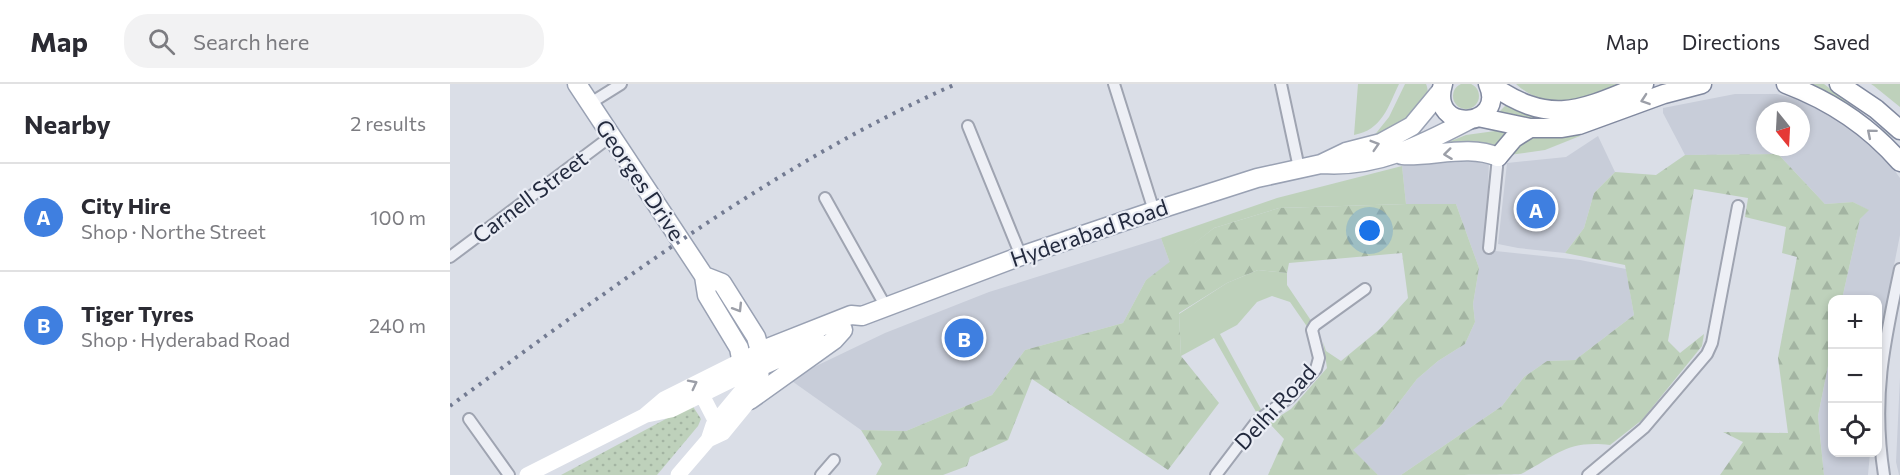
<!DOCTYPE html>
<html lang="en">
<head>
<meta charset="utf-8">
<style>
  :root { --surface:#fff; --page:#f2f2f3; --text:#2b2b33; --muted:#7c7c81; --line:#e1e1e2; --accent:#2563eb }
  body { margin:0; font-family:Commissioner,sans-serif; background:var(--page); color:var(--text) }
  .controls { position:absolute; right:18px; bottom:18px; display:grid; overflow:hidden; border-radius:12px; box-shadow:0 3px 9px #0003 }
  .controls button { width:54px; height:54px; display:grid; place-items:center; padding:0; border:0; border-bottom:2px solid var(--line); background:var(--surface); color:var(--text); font:30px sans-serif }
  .compass { position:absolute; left:1306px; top:18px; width:54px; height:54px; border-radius:50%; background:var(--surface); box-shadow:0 3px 9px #0003; rotate:162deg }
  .you { position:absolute; left:920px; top:147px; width:21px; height:21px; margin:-15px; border:4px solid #fff; border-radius:50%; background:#1a73e8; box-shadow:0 0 0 9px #1a73e833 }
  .badge { display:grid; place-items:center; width:39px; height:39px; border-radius:50%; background:var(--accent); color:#fff; font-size:20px; font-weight:700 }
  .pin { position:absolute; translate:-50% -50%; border:3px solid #fff; box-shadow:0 2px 6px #0006 }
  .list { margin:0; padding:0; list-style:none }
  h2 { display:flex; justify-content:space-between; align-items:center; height:78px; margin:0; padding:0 24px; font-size:26px }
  h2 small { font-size:20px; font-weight:400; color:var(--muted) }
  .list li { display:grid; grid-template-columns:39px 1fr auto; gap:18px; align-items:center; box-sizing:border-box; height:108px; padding:0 24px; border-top:2px solid var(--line) }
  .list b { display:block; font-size:22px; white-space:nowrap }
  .list p { margin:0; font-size:20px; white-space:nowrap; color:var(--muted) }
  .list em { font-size:20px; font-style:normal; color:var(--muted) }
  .icon { flex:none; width:33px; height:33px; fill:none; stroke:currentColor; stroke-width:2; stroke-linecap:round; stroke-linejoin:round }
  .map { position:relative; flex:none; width:1450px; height:391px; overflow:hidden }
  header { display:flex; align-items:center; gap:36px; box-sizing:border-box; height:84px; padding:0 30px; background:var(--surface); border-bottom:2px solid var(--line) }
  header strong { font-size:28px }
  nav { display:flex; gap:33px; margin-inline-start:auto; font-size:21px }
  .search { width:420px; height:54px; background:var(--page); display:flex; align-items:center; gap:15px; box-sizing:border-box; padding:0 21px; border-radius:24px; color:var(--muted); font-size:22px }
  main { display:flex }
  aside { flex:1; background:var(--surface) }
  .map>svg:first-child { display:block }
  .built { fill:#c8cdd9; fill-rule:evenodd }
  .grass { fill:#bed1bb }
  .forest { fill:url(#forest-firs) }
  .park { fill:url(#park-dots) }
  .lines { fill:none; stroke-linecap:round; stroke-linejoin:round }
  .minor-casing { stroke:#9fa4b1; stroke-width:14 }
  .primary-casing { stroke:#99a1b3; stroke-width:21 }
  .trunk-casing { stroke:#81899f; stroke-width:21 }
  .minor { stroke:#edeff5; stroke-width:10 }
  .secondary { stroke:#fff; stroke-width:15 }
  .primary { stroke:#fff; stroke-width:18 }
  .trunk { stroke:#fff; stroke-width:18 }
  .rail { stroke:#737b92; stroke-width:4; stroke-dasharray:3 6; stroke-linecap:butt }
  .oneway { stroke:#9c9fa8 }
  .labels { text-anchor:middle; stroke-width:4.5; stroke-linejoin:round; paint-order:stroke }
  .street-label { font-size:22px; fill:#232a3e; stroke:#eaedf5 }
</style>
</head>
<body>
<header>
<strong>Map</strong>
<div class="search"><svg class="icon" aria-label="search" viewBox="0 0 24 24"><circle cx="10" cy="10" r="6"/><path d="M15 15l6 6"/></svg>Search here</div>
<nav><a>Map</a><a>Directions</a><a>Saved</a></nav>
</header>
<main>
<aside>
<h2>Nearby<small>2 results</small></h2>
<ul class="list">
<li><span class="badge" style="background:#3f7fe0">A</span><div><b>City Hire</b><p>Shop · Northe Street</p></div><em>100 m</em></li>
<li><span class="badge" style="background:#3f7fe0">B</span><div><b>Tiger Tyres</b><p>Shop · Hyderabad Road</p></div><em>240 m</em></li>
</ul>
</aside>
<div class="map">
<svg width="1450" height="391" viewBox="0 0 1450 391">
  <defs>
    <pattern id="forest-firs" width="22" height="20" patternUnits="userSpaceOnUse" patternTransform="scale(1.5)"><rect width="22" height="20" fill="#bed1bb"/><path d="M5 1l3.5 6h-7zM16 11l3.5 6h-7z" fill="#a3b4a2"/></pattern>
    <pattern id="park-dots" width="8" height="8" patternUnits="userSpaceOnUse" patternTransform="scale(1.5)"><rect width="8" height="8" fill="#bed1bb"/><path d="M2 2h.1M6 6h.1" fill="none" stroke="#a3b4a2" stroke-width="1.8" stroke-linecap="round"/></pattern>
  </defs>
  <rect width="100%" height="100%" fill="#dadee7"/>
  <!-- built -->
  <path class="built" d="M1285,10h42l20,5 55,28 30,26 18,25v57l-22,111v-46l-36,-1 18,-80 8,-9 -15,-8 -28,2 -47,-50 -93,1 -22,-42v-5zM1315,27h36v36h-36z
    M1148,52l17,36 -21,21 -10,35 -19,25 -47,-5 -20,-4 9,-81 59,-6z
    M1039,76l-3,90 94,10 46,9 8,46 -59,45 -28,1 -23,16 -22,29 -101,69h-23l-26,-25 29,-24 36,-47 21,-18 27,-17 10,-22 -2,-18 6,-36 -23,-64h-50l-4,-38z
    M711,154l9,25 -24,17 -23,43 -98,27 -33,45 -86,36 -45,-1 -72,-51 96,-46 104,-41z
    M1382,262v106l38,1 -2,22h-44l-6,-59z
    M1450,294v97h-1l-3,-13z"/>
  <!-- grass -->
  <path class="grass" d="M1003 12a13 13 0 1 1 26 0a13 13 0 1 1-26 0Z
    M908,0h41c-11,23 -17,46 -45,51z
    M955,0h21c11,24 -36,46 -53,53l16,-20z
    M1066,0h109c-37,14 -76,30 -109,0z
    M1214,0h8l-88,33 -48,5 -37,-10 8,-8 90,5z
    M1360,0h14l64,50 12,14v4l-37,-36z
    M1421,0h29v23l-26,-21z
    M1045,47l13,1 -13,16 -69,3 40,-16z
    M1129,50l1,2 -35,14 -36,5 18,-18 21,1z
    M952,82l4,38 -127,4 -65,20 -44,35 -9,-25 116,-40z
    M808,186l29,3v12l25,37 -4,6 -18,-26 -18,-6 -15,6 -20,23 -17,9 43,79 -4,4 -45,-79 -33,18 -2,-42 48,-31z"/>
  <!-- forest -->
  <path class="forest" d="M1328,70l47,50 28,-2 16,8 -9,9 -18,80 -10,1v46l-14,70 6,59h-104l23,-33 -20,-10 65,1 -10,-75 19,-101 -15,-4 4,-26 -41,-10 3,-19 -54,-9 -26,152 12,12 24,-19 -2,12 -60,74 -32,25c-45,-5 -53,11 -89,29 -9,1 -103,1 -120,1l101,-69 22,-29 23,-16 28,-1 59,-45 -9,-50 -60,-12 19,-25 10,-35 21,-21 41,3 29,-20z
    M956,120h50l23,64 -6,36 2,18 -10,22 -27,17 -21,18 -36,47 -28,24 25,25h-110l16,-36 -15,-16 22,-14 36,-41 -4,-26 3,9 15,10 39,-32 28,-31 -6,-45 -113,10 -2,10 -29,-3 -31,13 -48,30 2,43 38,47 -51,67 -136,-91 -24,61 -38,17 -3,9 -24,9h-67l6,-11 -21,-34 45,1 86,-36 33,-45 98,-27 23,-43 68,-52 65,-20z"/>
  <!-- park -->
  <path class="park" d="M242,321l9,14 -3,7 -41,49h-96z"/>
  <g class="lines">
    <!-- minor casing -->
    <g class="minor-casing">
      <path id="minor" d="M664,0l40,127
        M831,0l18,84
        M139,20l32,-20
        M518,42l53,130
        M375,114l61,109
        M1039,164l9,-91
        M0,173l160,-120
        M19,335l40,56
        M371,391l13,-15
        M766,391l41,-54 33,-24 26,-28 3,-11 -7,-28 3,-5 50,-36
        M1138,391l56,-47 63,-74 5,-11 26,-137
        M1434,391c-12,-77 0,-132 16,-206"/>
    </g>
    <!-- primary casing -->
    <g class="primary-casing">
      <path id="primary" d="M127,0l127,192 3,19 32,53 5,26 73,-33
        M952,71c31,2 67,-11 96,2
        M872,80c55,4 99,-19 147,-44
        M254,192l18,7 34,54 4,14 91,-36 11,1 159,-60 133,-45 103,-33 64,-14 25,-12 35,-9 31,-17 29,-35
        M300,316l84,-60 9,-10"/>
    </g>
    <!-- trunk casing -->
    <g class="trunk-casing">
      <path id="trunk" d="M993,0c-15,51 65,44 45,0
        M1040,0c61,43 91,26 154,0
        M1336,0c45,17 83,42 114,78
        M1389,0l37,25 24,21
        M1028,33l52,11h32l17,-3 85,-31 38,-10
        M1048,73l16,-19 16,-10"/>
    </g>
    <!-- minor -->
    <use href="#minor" class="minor"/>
    <!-- secondary -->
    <path class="secondary" d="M251,309l15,29
      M197,331l24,-5 73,-36 -1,15 -30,36 -5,15
      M77,391l117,-59 20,-17 96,-48 1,24 -11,25 -27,33 -15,7 -30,35"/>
    <!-- primary -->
    <use href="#primary" class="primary"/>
    <!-- trunk -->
    <use href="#trunk" class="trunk"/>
    <!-- rail -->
    <path class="rail" d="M0,322c160,-117 324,-242 506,-322"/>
  </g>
  <!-- one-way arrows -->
  <defs><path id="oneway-chevron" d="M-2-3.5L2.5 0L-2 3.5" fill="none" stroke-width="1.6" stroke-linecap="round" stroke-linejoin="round" transform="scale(1.5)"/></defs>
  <g class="oneway">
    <use href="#oneway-chevron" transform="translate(1195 16) rotate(161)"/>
    <use href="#oneway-chevron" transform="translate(1421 49) rotate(-140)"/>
    <use href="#oneway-chevron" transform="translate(925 61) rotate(-17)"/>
    <use href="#oneway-chevron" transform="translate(998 70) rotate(173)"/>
    <use href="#oneway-chevron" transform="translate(288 224) rotate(58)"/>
    <use href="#oneway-chevron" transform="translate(243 300) rotate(-27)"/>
  </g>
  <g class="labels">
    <!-- street labels -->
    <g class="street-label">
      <text transform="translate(190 96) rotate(56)" y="8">Georges Drive</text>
      <text transform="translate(80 113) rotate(-37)" y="8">Carnell Street</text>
      <text transform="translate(639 149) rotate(-19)" y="8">Hyderabad Road</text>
      <text transform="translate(825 323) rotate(-47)" y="8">Delhi Road</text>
    </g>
  </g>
</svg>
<div class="controls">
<button>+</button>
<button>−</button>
<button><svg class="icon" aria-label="locate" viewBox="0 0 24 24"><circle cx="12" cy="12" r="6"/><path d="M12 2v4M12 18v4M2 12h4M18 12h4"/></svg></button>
</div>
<svg class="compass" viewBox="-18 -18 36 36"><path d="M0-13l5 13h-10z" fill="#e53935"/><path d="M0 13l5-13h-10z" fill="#7c7c81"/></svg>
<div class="you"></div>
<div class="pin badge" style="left:1086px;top:125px;background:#3f7fe0">A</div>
<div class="pin badge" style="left:514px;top:254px;background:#3f7fe0">B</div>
</div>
</main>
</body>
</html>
